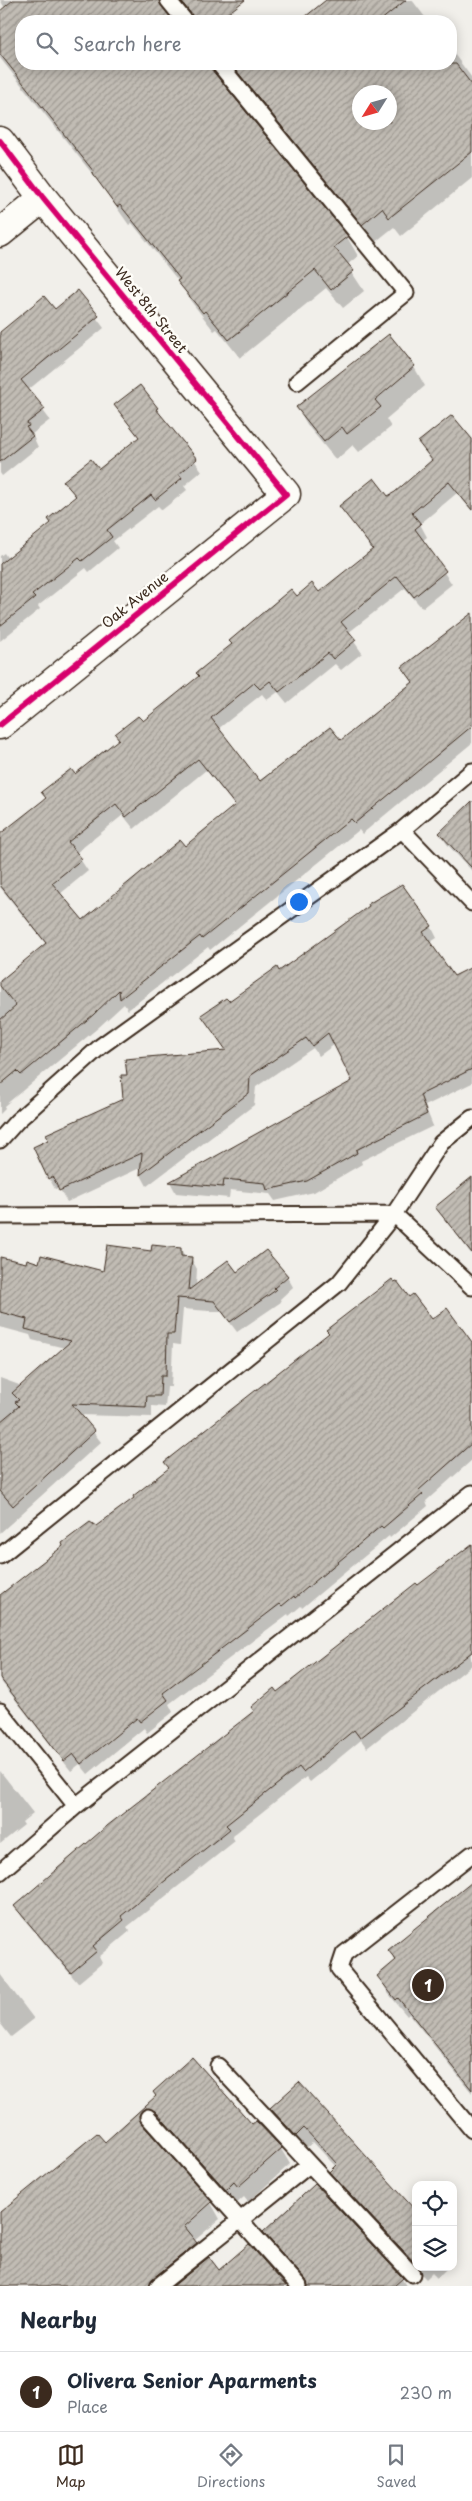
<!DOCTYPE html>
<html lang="en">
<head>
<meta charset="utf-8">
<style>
  :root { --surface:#fff; --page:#f2f2f3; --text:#1f2937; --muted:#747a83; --line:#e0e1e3; --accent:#3b2a1e }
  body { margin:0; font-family:"Playpen Sans",sans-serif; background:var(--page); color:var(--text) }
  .controls { position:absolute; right:15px; bottom:15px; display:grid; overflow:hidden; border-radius:10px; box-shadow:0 2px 12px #0003 }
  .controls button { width:45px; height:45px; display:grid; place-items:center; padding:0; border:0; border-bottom:1px solid var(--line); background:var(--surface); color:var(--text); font:25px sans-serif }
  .compass { position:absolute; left:352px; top:85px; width:45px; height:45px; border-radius:50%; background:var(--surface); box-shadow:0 2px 12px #0003; rotate:233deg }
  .you { position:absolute; left:298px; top:901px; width:18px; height:18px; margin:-12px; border:4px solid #fff; border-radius:50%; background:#1a73e8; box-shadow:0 0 0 8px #1a73e833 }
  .badge { display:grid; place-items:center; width:32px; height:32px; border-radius:50%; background:var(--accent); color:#fff; font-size:16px; font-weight:700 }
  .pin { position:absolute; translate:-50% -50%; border:2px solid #fff; box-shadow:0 1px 5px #0006 }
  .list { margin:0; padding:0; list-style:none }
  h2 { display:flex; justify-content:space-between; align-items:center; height:65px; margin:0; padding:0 20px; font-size:21px }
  h2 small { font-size:16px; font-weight:400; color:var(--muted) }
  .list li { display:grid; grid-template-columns:32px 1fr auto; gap:15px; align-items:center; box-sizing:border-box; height:80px; padding:0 20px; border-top:1px solid var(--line) }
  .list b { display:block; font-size:19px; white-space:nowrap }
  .list p { margin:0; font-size:16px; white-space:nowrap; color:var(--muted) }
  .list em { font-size:16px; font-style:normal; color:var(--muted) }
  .icon { flex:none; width:28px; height:28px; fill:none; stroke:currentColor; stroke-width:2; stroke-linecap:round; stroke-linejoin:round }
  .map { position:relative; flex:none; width:472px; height:2286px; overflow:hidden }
  .search { position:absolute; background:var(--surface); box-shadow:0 2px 12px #0003; left:15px; right:15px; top:15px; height:55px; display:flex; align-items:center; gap:12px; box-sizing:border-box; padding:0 18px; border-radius:20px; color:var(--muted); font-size:19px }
  .sheet { height:145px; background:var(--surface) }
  nav { display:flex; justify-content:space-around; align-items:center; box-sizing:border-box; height:70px; border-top:1px solid var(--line); background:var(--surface); font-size:14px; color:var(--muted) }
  nav a { display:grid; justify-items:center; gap:2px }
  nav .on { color:var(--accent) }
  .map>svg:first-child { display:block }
  .shadow { fill:#0003; fill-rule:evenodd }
  .building { fill:url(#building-hatch); stroke:#3b2a1e; fill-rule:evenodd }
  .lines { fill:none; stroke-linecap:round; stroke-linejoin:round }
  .lane-casing { stroke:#3b2a1e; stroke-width:19 }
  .street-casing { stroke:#3b2a1e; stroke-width:31 }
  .lane { stroke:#fdfcf7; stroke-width:15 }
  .street { stroke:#fdfcf7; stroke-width:28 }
  .cycleway-casing { stroke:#fdfcf7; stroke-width:9 }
  .cycleway { stroke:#d6006c; stroke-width:6 }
  .labels { text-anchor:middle; stroke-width:5; stroke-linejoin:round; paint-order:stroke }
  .street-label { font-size:14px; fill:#3b2a1e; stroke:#fdfcf7 }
</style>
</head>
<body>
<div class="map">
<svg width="472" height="2286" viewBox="0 0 472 2286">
  <defs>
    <pattern id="building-hatch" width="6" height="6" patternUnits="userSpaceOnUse" patternTransform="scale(1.25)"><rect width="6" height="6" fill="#c1bcb4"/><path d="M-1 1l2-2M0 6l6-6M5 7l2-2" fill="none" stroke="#9e9992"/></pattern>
  </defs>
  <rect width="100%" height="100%" fill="#f1efea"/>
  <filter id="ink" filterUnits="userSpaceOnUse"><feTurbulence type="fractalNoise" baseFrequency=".02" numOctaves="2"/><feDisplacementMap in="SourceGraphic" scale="10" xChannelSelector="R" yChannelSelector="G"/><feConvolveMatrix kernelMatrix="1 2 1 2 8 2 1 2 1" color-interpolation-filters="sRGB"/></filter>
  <g filter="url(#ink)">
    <!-- shadow -->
    <path class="shadow" d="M0,0h220l17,21h-43l-7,-8 -15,-1 -2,7 2,2h-151v43h430v-14l21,28v100l-71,58 -7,-9 -20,16 -150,-168 -3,8 126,154 11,19 -11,9 17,26 -21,17 -17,-20 -86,70 -23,-29 -3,2 -24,-31 -10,-17 -48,-60 -3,2 -31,-44 -98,-123v-46l5,-4zM360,92h30v30h-30z
      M328,0h84l16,21h-126z
      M77,292l27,36 -76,62 22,30 -18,14 6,13 -36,29 -2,-3v-139l55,-23z
      M414,367l11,19 -39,33 5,8 -32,25 -6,-7 -17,15 -28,-34 -11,-19z
      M140,386l62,85 -18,15 3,4 -25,20 -4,-4 -45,35 5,7 -29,24 -3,-4 -48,38 2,3 -40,32v-85l4,-3 4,6 44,-35 24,-26 -11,-17 34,-10 41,-33 -24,-33z
      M472,442v69l-15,-18 -37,31 7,13 -5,4 30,43 -30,24 -17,-20 -57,45 14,20 -21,17 -6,-6 -48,39 -9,-11 -11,8 -5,-6 -44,35 42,53 80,-40 73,-59 -9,-16 68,-52v128l-110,91 -3,-4 -149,120 -2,-3 -80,63 -4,-6 -25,23 -95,79 1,3 -5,5v-132l46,-38 -46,-57v-51l47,-37 -4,-6 32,-17 222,-178 22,-4 54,-43 -32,-44 47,-9 44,-36 -12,-19zM206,770l29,36 -50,42 -103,74 -22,-28 28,-23 -12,-18 47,-38 11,14z
      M472,803v68l-25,-27 -7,-11z
      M431,926l6,12 -8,5 25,35 18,-10v115l-47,23 8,20 -72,35 1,3 -48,28 -39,9 -5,-7 -40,-4 -1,8 -53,-5 -6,-11 184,-100 -19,-38 -16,12 -6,-8 -57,39 -2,18 -107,81 -6,-11 1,-8 -75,35 -8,-14 -4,1 -6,-11 178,-127 -17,-25 18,-23 51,-30z
      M472,1179v76l-35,-47z
      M181,1249l4,8 6,1 6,11 -1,18 41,-13 50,2 6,11 -13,12 1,3 -44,30 -15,-20 -39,-3 -3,36 -7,-1 -2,43h-4l-2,20 -13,-1v11l-72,-2 21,27 -101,91v-155l22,8 43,-38 -33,-8 -2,-5 -30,-8v-68l26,6 14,-1 64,9 48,-21z
      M409,1299l22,22 41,30v109l-46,41 2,5 -38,32 -1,-2 -87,72 -1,-2 -12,10 -1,-2 -119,90 4,8 -26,21 -3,-5 -56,46 -8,-10 -9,7 -71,-91v-83l135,-99 34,-29 -3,-7z
      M472,1544v94l-2,13 2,14 -105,83 -6,-8 -51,42 -4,-5 -74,59 3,5 -108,86 3,4 -31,26 3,6 -24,20 -56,-66 -6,-11 261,-212z
      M0,1771l33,42 -11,9 2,3 -24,19z
      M472,1883v210l-63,-79 -2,2 -19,-23 -9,-17 17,-14 -7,-12z
      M0,1974l34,45 -23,18 -11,-14z
      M299,2084l117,129v54h32l-11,11 -5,-5 -6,6 -87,-93 -8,-14 5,-5 -23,-25 -8,7 -25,-26 -8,-15z
      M157,2097l95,29 29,23 9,15 -42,38 -4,-5 -9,8 -85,-79 -2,7 63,70 9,16 -26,22 12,20 13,11 66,14h-285v-72l105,-70z
      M265,2232l137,47 4,7h-98l-34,-38z"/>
    <!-- building -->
    <path class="building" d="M13,0h146l14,21h-152v43h189l2,6 136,166 -14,11 20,24 -23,19 -16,-20 -86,70 -24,-29 -2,2 -26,-32 3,-2 -60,-74 -3,2 -25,-34 2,-1 -94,-118v-43z
      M180,0h65l-27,21h-24l-2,-6z
      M326,0h80l-26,21h-80z
      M231,64h225l16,21v67l-83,66 -7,-10 -20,17zM360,92h30v30h-30z
      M78,290l21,26 -78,64 24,29 -18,14 2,3 -3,1 7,9 -33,26v-130l44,-36 11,13z
      M389,334l26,32 -40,34 6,7 -34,27 -5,-7 -18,15 -28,-35z
      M140,385l18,23 -2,1 41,50 -18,15 3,4 -27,22 -4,-5 -44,35 5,7 -30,24 -3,-3 -47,37 3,3 -35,28v-62l51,-41 -3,-4 28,-23 -13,-15 28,-22 8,10 40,-32 -25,-32z
      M452,415l20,24v71l-23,-28 -37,31 9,11 -6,5 31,42 -32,26 -17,-21 -56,46 15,18 -23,19 -5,-6 -49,39 -9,-11 -10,8 -6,-6 -43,35 49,63 70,-54 11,13 72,-58 -11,-15 70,-54v113l-117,97 -4,-4 -149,120 -2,-3 -80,63 -1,-9 -26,25 -72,60 -4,-4 -17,14v-65l16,-14 -16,-20v-5l46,-38 -46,-58v-51l46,-36 -5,-6 30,-23 4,5 44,-35 -4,-5 23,-18 5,5 56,-45 -3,-3 36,-29 -3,-3 62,-52 6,7 15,-13 7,9 54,-43 -34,-43 35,-28 14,18 7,-4 37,-32 -14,-18zM198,759l37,46 -50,41 -5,-6 -97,80 -31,-37 30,-24 -14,-17 48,-38 10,13z
      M472,801v67l-33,-35z
      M402,884l30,42 -9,6 31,44 18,-9v102l-52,26 7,19 -71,36 1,3 -50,28 -40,9 -2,-7 -41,-4 -1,8 -54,-5 183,-101 -24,-48 -16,13 -6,-8 -56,38 -1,17 -109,82 2,-22 -83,38 -6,-15 -5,3 -15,-32 15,-7 -2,-6 77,-35 -2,-24h6l-2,-16 101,-9 -25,-35 25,-17 3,3 48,-34 2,4 90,-65 -1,-2z
      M472,1177v76l-37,-46z
      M107,1245l44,6 1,-6 29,3v8l11,1 -3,33 39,-30 9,12 29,-22 22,26 -14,12 2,2 -46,32 -16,-21 -37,-3 -3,36h-7l-1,42h-5l-1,20h-13l-1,11 -74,-3 23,27 -82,75 -13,-15v-69l19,-16 -4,-4 4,-2 -7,-7 59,-52 -46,-12 2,-10 -27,-7v-55l26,6 1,-4 12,4 2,-8 62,16z
      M392,1279l2,3 3,-1 12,16 4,-3 19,25 15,-11 25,34v101l-53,47 4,4 -40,34 -2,-2 -86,72 -1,-2 -12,10 -2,-2 -117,89 5,7 -28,22 -3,-4 -56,46 -8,-10 -9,7 -64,-83v-83l63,-49 -1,-3 28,-21 6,4 38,-28 -1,-2 36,-28 -5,-6 165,-129 -3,-3z
      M472,1544v108l-112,86 -6,-8 -51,42 -4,-5 -73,58 4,4 -109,87 3,4 -31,26 4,5 -26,22 -57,-67 93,-80 147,-115 -3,-4 23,-19 3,4 139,-109 2,2z
      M472,1882v208l-74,-92 -2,2 -19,-24 19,-16 -8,-10z
      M192,2057l60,67 4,-3 26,27 -44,39 -4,-5 -8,8 -71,-79 -9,-3 -7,7 2,8 71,79 -28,25 13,16 -45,36 -3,7h-149v-74l97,-79 8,9 51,-46 -3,-4z
      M299,2082l117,129v53l-87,-92 8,-8 -33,-36 -8,8 -26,-28z
      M315,2184l88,94 -9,8h-86l-2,-6 -43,-48z
      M249,2244l37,42h-113l36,-29 10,13z"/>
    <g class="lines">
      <!-- lane casing -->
      <g class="lane-casing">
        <path id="lane" d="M168,0l17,21
          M219,64l187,229 -109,89
          M402,830l70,73
          M0,1140l17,-19 84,-75 301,-216 70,-59
          M0,1216l394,-2 78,73
          M0,1556l339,-273 55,-69 47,-71 31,-25
          M0,1711l76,95
          M472,1854l-128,100 -5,15 133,161
          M0,1872l76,-66 396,-313
          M218,2066l194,208
          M148,2117l151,169
          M158,2286l151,-121"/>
      </g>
      <!-- street casing -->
      <g class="street-casing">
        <path id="street" d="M0,141l43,57 243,296 -286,231
          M0,233l43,-35"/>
      </g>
      <!-- lane -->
      <use href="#lane" class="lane"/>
      <!-- street -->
      <use href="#street" class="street"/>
      <!-- cycleway casing -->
      <g class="cycleway-casing">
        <path id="cycleway" d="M0,141l43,57 243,296 -286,231"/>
      </g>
      <!-- cycleway -->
      <use href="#cycleway" class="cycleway"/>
    </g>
  </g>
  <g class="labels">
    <!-- street labels -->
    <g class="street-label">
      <text transform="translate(151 310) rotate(51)" y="5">West 8th Street</text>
      <text transform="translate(135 600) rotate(-39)" y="5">Oak Avenue</text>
    </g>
  </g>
</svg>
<div class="controls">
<button><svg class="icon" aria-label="locate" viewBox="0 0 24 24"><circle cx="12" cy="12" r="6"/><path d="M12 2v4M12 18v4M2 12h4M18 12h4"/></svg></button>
<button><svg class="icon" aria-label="layers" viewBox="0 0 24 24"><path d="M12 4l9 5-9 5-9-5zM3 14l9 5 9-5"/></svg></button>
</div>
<svg class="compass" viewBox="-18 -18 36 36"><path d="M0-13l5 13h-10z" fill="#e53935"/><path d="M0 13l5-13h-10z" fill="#747a83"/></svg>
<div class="you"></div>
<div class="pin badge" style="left:428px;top:1985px">1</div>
<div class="search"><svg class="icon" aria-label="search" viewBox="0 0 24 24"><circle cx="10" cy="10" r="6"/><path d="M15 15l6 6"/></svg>Search here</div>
</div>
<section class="sheet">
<h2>Nearby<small></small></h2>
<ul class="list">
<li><span class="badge">1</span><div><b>Olivera Senior Aparments</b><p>Place</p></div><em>230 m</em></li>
</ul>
</section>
<nav>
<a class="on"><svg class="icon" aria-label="map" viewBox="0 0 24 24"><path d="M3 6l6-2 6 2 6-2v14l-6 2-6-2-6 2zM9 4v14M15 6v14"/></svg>Map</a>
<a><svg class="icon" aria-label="directions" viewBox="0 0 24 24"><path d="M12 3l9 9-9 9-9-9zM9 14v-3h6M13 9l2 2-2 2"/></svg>Directions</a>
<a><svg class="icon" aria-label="saved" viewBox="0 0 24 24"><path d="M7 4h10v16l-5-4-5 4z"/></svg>Saved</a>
</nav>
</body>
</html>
